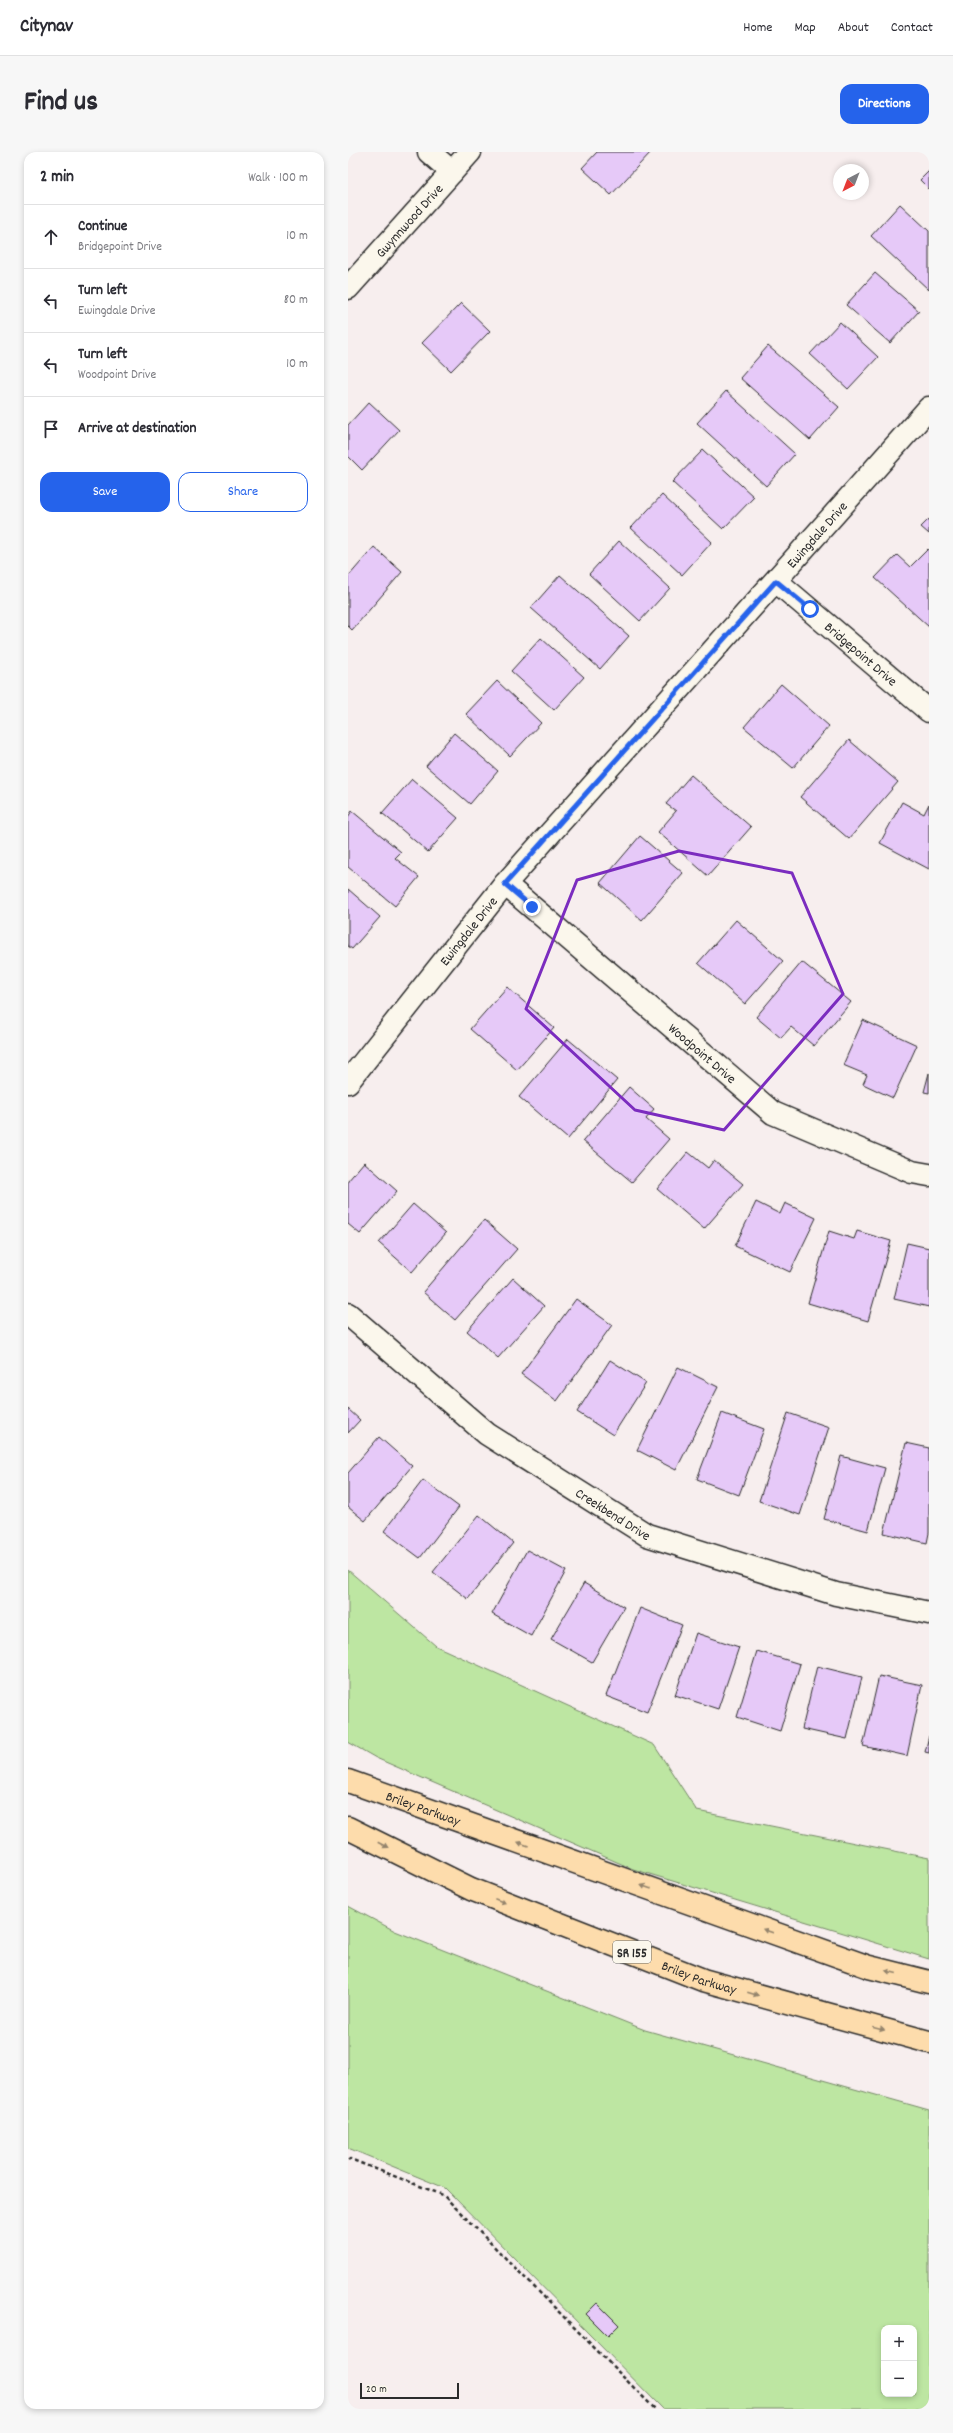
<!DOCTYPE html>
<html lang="en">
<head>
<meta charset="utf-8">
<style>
  :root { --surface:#fff; --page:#f7f7f7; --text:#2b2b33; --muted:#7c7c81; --line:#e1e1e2; --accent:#2563eb }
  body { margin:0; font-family:Dekko,sans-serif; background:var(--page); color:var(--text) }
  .controls { position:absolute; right:12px; bottom:12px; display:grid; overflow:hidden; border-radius:8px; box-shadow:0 2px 6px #0003 }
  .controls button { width:36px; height:36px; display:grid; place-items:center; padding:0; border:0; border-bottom:1px solid var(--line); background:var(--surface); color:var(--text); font:20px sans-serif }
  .compass { position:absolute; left:485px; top:12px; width:36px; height:36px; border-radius:50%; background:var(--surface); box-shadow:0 2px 6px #0003; rotate:222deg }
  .scale { position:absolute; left:12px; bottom:10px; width:99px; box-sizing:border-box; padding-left:4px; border:2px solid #2b2b2b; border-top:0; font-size:11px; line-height:14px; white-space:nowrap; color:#2b2b2b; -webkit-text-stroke:3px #fbf7ec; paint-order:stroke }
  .stop { position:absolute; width:12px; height:12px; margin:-9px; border:3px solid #2563eb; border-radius:50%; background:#fff }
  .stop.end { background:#2563eb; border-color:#fff; box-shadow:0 1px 4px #0008 }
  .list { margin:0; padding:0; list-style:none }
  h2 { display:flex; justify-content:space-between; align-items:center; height:52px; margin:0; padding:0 16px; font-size:17px }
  h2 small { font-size:13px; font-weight:400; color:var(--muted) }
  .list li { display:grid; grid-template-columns:26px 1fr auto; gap:12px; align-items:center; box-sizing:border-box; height:64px; padding:0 16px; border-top:1px solid var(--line) }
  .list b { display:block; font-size:15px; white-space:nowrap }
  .list p { margin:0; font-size:13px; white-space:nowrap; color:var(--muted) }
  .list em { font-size:13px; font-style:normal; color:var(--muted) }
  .actions { display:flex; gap:8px; padding:12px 16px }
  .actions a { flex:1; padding:9px 0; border:1px solid var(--accent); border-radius:12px; text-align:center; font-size:14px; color:var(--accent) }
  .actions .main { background:var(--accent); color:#fff }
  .icon { flex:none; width:22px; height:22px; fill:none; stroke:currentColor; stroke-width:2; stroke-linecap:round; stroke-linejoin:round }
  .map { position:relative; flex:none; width:581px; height:2257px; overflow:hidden; border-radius:12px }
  header { display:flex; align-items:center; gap:24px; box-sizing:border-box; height:56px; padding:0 20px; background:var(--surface); border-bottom:1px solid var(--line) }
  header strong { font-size:19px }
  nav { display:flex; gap:22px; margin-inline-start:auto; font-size:14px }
  .intro { display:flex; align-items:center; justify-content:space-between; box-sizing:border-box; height:96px; padding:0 24px }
  h1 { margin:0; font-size:28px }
  .button { padding:10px 18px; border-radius:12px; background:var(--accent); color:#fff; font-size:14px; font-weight:700 }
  main { display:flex; gap:24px; padding:0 24px }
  aside { flex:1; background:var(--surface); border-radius:12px; box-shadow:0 2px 6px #0003 }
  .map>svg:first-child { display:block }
  .green { fill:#bde6a2; stroke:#748866; fill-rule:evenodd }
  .building { fill:#e6c9f8; stroke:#2b2b2b }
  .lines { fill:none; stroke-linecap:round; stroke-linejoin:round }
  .minor-casing { stroke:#2b2b2b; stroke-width:25 }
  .motorway-casing { stroke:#2b2b2b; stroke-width:25 }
  .path { stroke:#2b2b2b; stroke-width:2.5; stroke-dasharray:4 3; stroke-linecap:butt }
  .minor { stroke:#fbf7ec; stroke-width:22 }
  .motorway { stroke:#fddcac; stroke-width:22 }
  .oneway { fill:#94846c }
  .route { stroke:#2563eb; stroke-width:5 }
  .marked { fill:none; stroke:#7b2cbf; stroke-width:3; stroke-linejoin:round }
  .labels { text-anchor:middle; stroke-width:4; stroke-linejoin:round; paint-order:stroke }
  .shield { fill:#fbf7ec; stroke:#696865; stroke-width:1 }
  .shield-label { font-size:13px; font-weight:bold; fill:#2b2b2b }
  .street-label { font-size:14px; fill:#2b2b2b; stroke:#fbf7ec }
</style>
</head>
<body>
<header>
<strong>Citynav</strong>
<nav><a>Home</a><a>Map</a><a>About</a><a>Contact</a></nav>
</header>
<div class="intro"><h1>Find us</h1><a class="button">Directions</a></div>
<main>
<aside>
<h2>2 min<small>Walk · 100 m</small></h2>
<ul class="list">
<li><svg class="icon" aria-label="ahead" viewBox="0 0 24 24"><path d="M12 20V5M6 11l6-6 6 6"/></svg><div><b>Continue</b><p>Bridgepoint Drive</p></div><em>10 m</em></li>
<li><svg class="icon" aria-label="left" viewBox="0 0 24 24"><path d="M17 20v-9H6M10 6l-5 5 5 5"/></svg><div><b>Turn left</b><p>Ewingdale Drive</p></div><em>80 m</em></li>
<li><svg class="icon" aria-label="left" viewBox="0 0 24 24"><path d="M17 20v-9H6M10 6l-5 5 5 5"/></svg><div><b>Turn left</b><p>Woodpoint Drive</p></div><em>10 m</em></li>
<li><svg class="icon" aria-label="arrive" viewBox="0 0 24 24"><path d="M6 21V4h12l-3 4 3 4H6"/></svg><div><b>Arrive at destination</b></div></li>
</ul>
<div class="actions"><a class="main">Save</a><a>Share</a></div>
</aside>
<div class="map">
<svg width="581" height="2257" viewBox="0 0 581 2257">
  <rect width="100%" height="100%" fill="#f7eeee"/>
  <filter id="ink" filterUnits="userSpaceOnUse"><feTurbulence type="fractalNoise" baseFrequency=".025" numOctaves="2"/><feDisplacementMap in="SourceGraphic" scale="8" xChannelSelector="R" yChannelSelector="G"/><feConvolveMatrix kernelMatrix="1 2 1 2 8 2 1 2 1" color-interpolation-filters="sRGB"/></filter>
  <g filter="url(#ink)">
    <!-- green -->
    <path class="green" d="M0,1418l88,76 218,99 43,66 232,47v101l-296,-90 -257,-111 -28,-16z
      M0,1754l47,25 250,99 284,80v299h-266l-218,-221 -97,-40zM536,2176h30v66h-30z"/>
    <!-- building -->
    <path class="building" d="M249,0h54l-40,43 -29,-27z
      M581,19v18l-9,-9z
      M552,52l29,27v59l-58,-54z
      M527,121l44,38 -29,32 -44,-38z
      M113,151l29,28 -39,40 -29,-28z
      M492,170l38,35 -30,32 -38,-35z
      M420,194l71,61 -29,33 -70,-62z
      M378,239l69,63 -29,32 -69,-63z
      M21,250l30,28 -37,40 -14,-14v-31z
      M355,298l51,47 -31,32 -51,-47z
      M314,343l50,47 -30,33 -51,-47z
      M581,367v15l-8,-7z
      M271,389l51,47 -30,33 -51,-47z
      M26,395l28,25 -50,58 -4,-4v-49z
      M580,397l1,1v77l-54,-49 22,-23 13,12z
      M212,423l69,61 -29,33 -69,-61z
      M193,486l43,39 -30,33 -43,-39z
      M149,529l44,42 -31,33 -44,-42z
      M433,532l48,42 -36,42 -49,-41z
      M106,581l44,38 -28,33 -44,-38z
      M501,588l49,42 -49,57 -49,-42z
      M343,623l60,52 -43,49 -50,-44 18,-21 -10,-7z
      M64,627l46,39 -30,34 -46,-39z
      M554,650l22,12 5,-10v65l-49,-26z
      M4,659l49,41 -6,6 24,19 -24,29 -47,-39v-50z
      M292,684l43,37 -41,47 -42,-37z
      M0,737l32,28 -28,32 -4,-3z
      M388,768l47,41 -38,43 -47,-41z
      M454,810l49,40 -37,44 -23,-19 -10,11 -25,-21z
      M159,835l47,41 -37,42 -47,-41z
      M515,868l54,25 -24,53 -30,-14 4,-9 -24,-10z
      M220,887l49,41 -49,59 -49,-42z
      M581,921v20l-5,-1z
      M281,935l25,22 -8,10 23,20 -37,43 -49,-41z
      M340,1000l20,16 6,-8 29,24 -39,45 -47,-40z
      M16,1010l33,29 -37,43 -12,-10v-43z
      M408,1050l24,12 5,-11 31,15 -26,54 -55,-26z
      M65,1052l33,29 -34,39 -33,-29z
      M136,1068l33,29 -62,71 -32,-28z
      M481,1079l25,8 3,-8 34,10 -23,80 -60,-18z
      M559,1091l22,5v59l-35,-8z
      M165,1126l31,28 -46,52 -31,-27z
      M228,1147l36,26 -55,76 -36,-27z
      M262,1208l36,23 -33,52 -36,-23z
      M330,1215l40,20 -42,83 -39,-20z
      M0,1257l12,11 -12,13z
      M374,1261l42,16 -25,66 -42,-16z
      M440,1261l41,14 -29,88 -41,-14z
      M31,1285l33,29 -47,55 -17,-14v-34z
      M558,1291l23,5v85l-2,10 -43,-10z
      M493,1304l44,12 -17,63 -44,-12z
      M75,1328l36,27 -39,51 -36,-27z
      M131,1363l34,28 -45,56 -35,-27z
      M179,1398l39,21 -35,65 -39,-22z
      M236,1431l40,24 -32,55 -41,-23z
      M292,1456l42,17 -35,87 -41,-16z
      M348,1481l43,14 -21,62 -43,-14z
      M409,1499l43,13 -20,67 -43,-14z
      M469,1514l45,11 -15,62 -45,-10z
      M531,1524l43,9 -15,71 -44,-10z
      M581,1584v17l-4,-1z
      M249,2151l22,22 -11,11 -22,-22z"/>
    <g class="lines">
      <!-- minor casing -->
      <g class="minor-casing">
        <g id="minor">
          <path d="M81,0l23,20"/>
          <path id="s1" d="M0,136l122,-136"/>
          <path id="s2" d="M428,429l153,130"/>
          <path id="s3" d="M157,732l268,229 139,59 17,3"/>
          <path id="s4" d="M0,930l157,-198 424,-476"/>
          <path id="s5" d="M0,1162l139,120 160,101 189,59 93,19"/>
        </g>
      </g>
      <!-- motorway casing -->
      <g class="motorway-casing">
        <g id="motorway">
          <path id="s6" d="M0,1629l521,186 60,15"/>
          <path id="s7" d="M0,1676l123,61 232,91 226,62"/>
        </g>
      </g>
      <!-- path -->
      <path class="path" d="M0,2009l2,-2 93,36 212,214"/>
      <!-- minor -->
      <use href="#minor" class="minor"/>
      <!-- motorway -->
      <use href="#motorway" class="motorway"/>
    </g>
    <!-- one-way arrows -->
    <defs><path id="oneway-solid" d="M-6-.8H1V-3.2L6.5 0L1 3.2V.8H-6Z"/></defs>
    <g class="oneway">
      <use href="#oneway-solid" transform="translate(175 1692) rotate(-160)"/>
      <use href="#oneway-solid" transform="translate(35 1693) rotate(27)"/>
      <use href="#oneway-solid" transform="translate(298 1735) rotate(-160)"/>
      <use href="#oneway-solid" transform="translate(152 1749) rotate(21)"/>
      <use href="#oneway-solid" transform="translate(420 1779) rotate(-160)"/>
      <use href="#oneway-solid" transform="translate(543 1820) rotate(-166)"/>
      <use href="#oneway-solid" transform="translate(405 1842) rotate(16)"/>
      <use href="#oneway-solid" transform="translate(531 1877) rotate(14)"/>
    </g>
  </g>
  <g class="lines" filter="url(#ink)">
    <!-- route -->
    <path class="route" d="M184,755l-27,-23 271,-303 34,28"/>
  </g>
  <!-- marked area -->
  <path class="marked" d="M331,699l113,22 51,121 -119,136 -89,-20 -109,-101 51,-129z"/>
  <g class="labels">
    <!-- shield labels -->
    <rect class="shield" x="265" y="1789" width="38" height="22" rx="3"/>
    <g class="shield-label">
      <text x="284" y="1805">SR 155</text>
    </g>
    <!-- street labels -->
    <g class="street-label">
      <text dy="5" stroke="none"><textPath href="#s1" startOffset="91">Gwynnwood Drive</textPath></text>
      <text dy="5" stroke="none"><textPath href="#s4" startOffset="721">Ewingdale Drive</textPath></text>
      <text dy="5" stroke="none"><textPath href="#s2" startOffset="112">Bridgepoint Drive</textPath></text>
      <text dy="5" stroke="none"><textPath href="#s4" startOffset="193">Ewingdale Drive</textPath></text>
      <text dy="5" stroke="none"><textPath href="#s3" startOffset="260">Woodpoint Drive</textPath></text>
      <text dy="5" stroke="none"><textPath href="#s5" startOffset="333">Creekbend Drive</textPath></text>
      <text dy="5" stroke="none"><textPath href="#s6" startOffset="80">Briley Parkway</textPath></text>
      <text dy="5" stroke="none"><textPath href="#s7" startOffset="382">Briley Parkway</textPath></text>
    </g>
  </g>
</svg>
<div class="controls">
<button>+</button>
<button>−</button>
</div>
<svg class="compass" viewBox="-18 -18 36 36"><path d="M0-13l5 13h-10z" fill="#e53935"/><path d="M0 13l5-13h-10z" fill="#7c7c81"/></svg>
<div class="scale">20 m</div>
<div class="stop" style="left:462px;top:457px"></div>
<div class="stop end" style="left:184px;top:755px"></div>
</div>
</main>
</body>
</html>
